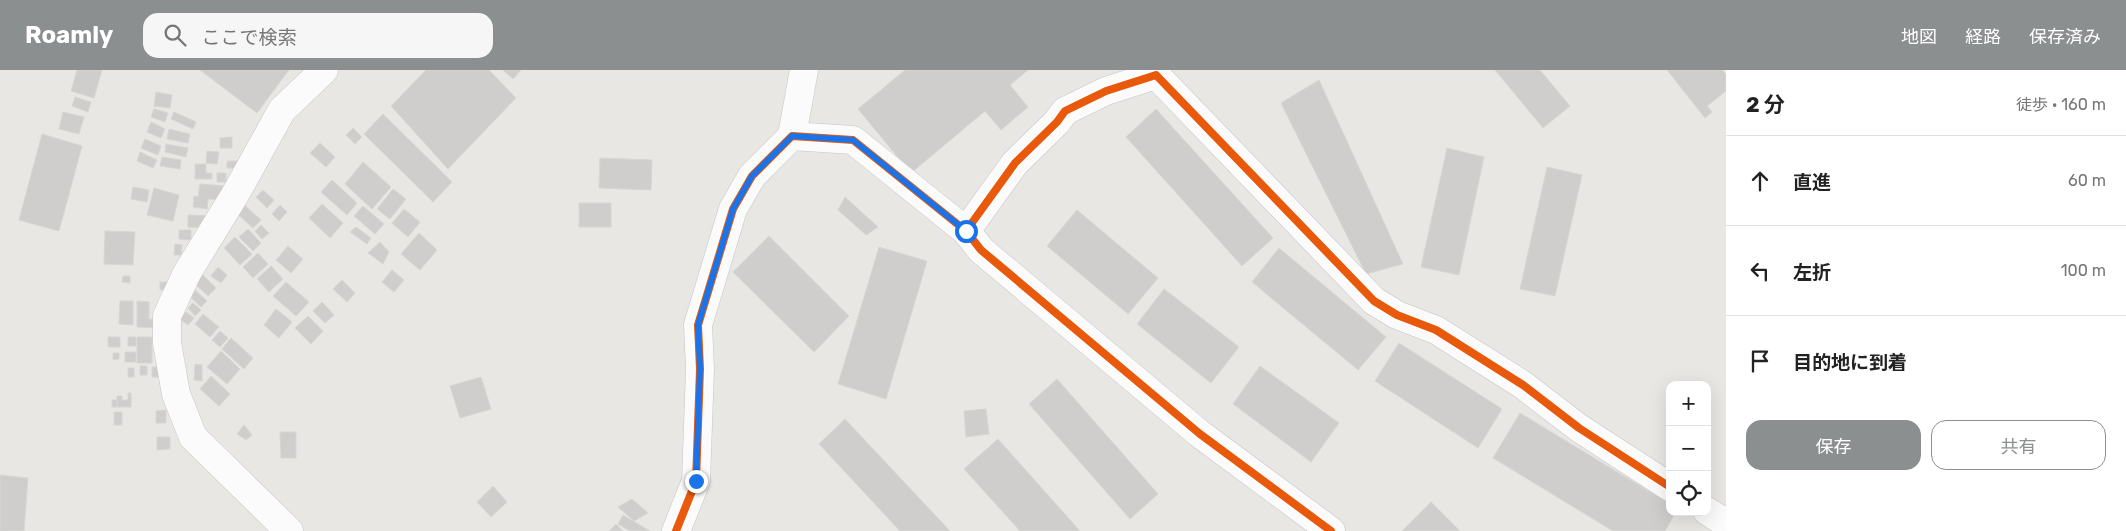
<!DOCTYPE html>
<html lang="ja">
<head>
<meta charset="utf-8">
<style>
  :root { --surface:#fff; --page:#f6f6f6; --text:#222; --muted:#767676; --line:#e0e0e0; --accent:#8c8f90 }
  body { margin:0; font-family:Rubik,"Noto Sans JP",sans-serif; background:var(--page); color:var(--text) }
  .controls { position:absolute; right:15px; bottom:15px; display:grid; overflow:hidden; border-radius:10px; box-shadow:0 5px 20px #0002 }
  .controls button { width:45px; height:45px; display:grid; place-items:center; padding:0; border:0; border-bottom:1px solid var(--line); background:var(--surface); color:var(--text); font:25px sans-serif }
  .stop { position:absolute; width:15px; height:15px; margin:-11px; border:4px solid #1a73e8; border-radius:50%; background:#fff }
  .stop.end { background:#1a73e8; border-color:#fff; box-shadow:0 1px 5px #0008 }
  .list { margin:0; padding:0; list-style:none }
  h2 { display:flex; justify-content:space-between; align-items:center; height:65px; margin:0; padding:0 20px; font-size:21px }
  h2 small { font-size:16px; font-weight:400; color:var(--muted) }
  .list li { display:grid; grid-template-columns:32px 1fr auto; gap:15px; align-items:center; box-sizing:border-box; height:90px; padding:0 20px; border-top:1px solid var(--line) }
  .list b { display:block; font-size:19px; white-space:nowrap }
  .list em { font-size:16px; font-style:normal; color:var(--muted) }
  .actions { display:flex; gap:10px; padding:15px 20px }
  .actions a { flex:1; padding:11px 0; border:1px solid var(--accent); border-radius:15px; text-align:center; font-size:18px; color:var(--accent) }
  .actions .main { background:var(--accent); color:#fff }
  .icon { flex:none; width:28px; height:28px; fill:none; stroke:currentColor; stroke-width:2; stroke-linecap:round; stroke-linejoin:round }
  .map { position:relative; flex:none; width:1726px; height:461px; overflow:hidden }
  header { display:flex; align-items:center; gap:30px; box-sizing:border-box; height:70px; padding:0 25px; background:var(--accent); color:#fff }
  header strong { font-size:24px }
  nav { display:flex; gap:28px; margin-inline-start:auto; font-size:18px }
  .search { width:350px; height:45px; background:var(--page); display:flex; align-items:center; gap:12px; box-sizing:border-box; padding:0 18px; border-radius:15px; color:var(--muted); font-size:19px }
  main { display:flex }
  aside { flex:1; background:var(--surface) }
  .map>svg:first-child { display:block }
  .building { fill:#d0cecd; stroke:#d8d6d3 }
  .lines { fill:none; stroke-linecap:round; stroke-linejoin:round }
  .minor-casing { stroke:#c5c5c5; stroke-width:29 }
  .minor { stroke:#fcfbfb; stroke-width:28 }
  .cycleway-casing { stroke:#fff; stroke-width:11 }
  .cycleway { stroke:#e8590c; stroke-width:8 }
  .route { stroke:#1a73e8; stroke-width:6 }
</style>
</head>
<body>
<header>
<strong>Roamly</strong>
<div class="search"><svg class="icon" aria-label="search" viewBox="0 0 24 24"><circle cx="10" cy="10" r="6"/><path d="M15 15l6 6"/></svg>ここで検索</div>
<nav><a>地図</a><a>経路</a><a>保存済み</a></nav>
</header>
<main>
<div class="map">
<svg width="1726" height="461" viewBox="0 0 1726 461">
  <rect width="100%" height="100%" fill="#e9e7e4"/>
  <!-- building -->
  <path class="building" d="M77,0h25l-8,28 -23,-7z
    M200,0h89l-32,43z
    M426,0h63l27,28 -68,71 -57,-63z
    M503,0h18l-8,9z
    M905,0h123l-18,15 18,22 -27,23 -16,-19 -74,62 -53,-64z
    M1495,0h45l30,36 -27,22z
    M1667,0h55l4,4v17l-19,15 5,6 -7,6z
    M1319,10l84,184 -37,10 -85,-171z
    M156,22l16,3 -2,13 -16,-2z
    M75,27l16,5 -3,10 -16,-6z
    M154,39l14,4 -3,9 -14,-5z
    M1156,39l117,129 -31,28 -116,-129z
    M63,42l21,5 -5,17 -20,-5z
    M174,42l22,10 -3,7 -22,-10z
    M383,44l69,68 -19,20 -69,-68z
    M151,52l14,7 -4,9 -14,-6z
    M353,58l9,9 -7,7 -9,-9z
    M169,59l21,5 -2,9 -21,-4z
    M42,64l40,12 -23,85 -40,-11z
    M232,67v11h-12v-10z
    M145,69l16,7 -3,9 -17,-7z
    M320,73l15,14 -9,10 -16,-14z
    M166,74l22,4 -2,9 -21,-5z
    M1447,78l37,9 -25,118 -38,-8z
    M207,81l12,1 -2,12 -11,-1z
    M140,82l17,8 -4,8 -16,-7z
    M162,87l19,3 -1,9 -20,-3z
    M600,88l52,2 -1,30 -52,-2z
    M227,91h11v7h-11z
    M363,92l28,25 -19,22 -27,-25z
    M195,94h11v9h6v6h-17z
    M1547,97l35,8 -27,121 -35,-7z
    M217,103h9v9h-9z
    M332,110l25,23 -10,12 -26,-23z
    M200,114l24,2 -1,14 -15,-1 -1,10 -14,-2 1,-11 4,1z
    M133,117l16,3 -2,12 -16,-3z
    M154,118l25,7 -6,26 -26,-6z
    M393,119l13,10 -16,20 -13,-10z
    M263,120l11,10 -7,8 -11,-11z
    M845,127l33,30 -12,8 -28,-25z
    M240,131l21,19 -8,8 -21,-19z
    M579,133h32v24h-32z
    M322,134l21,19 -13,15 -21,-20z
    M280,135l7,7 -8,9 -7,-7z
    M363,136l21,18 -9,10 -21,-18z
    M404,139l16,13 -12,15 -16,-14z
    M1077,140l81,68 -30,36 -81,-68z
    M188,145l21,1 -1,12 -20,-1z
    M261,155l8,8 -7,6 -7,-8z
    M356,157l15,11 -4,6 -17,-12z
    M248,159l13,14 -8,8 -14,-14z
    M179,160h12v10l-12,-1z
    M105,161l30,1 -2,33 -29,-1z
    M419,163l18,17 -17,20 -19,-16z
    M769,166l80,80 -35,36 -81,-80z
    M235,167l17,17 -12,11 -16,-17z
    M380,172l9,10 -6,12 -15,-11z
    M175,174l7,1 -1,10h-7z
    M288,176l15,13 -12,14 -15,-13z
    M879,177l48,14 -41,138 -48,-15z
    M1279,178l107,89 -28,33 -106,-88z
    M258,183l10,11 -15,14 -10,-11z
    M271,196l12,13 -14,13 -12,-13z
    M218,197l9,8 -6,8 -10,-7z
    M392,200l12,10 -10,12 -12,-10z
    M202,204l14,14 -8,8 -15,-14z
    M123,206h7v7l-8,-1z
    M342,210l13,13 -8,9 -14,-13z
    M160,212h9v7l-9,1z
    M286,212l23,20 -13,14 -23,-20z
    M194,219l13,12 -6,6 -13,-12z
    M1164,219l75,58 -28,36 -74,-59z
    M120,231h13v24l-14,-1z
    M137,231l12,1v17h13l-1,9 -24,-1z
    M322,232l12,13 -9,8 -12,-12z
    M193,233l8,7 -6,6 -7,-8z
    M276,239l16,13 -13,16 -15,-13z
    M186,242l8,6 -6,7 -8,-6z
    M203,244l16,13 -9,10 -15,-13z
    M308,246l15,15 -12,13 -16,-16z
    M220,261l8,7 -8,9 -8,-7z
    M108,267h12v10h-12z
    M128,267h8v9h-8z
    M137,267h15v26h-15z
    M231,268l22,20 -9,11 -22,-20z
    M1399,273l103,66 -24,39 -103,-67z
    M221,281l19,18 -13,15 -20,-17z
    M125,282h11v10h-11z
    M113,283h6v6l-6,1z
    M195,294l7,1v16l-8,-1z
    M140,296h7v9h-7z
    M1260,296l79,57 -28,39 -78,-58z
    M152,297h14v10h-14z
    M128,298h6v9h-6z
    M211,306l19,18 -11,12 -19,-17z
    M481,307l10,32 -31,9 -10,-32z
    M1057,309l101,115 -28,25 -101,-115z
    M128,323h3v14h-14v-11h5v4h6z
    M112,330h5v7h-5z
    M986,339l3,25 -23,3 -2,-26z
    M166,340v13h-10v-12z
    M114,342h8v13h-8z
    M1520,343l150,91v8h6l-11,19h-52l-120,-73z
    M845,349l105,112h-50l-81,-87z
    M244,355l8,10 -6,5 -9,-6z
    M280,362h16v26h-15z
    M157,367h13v12l-13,1z
    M998,369l82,92h-60l-56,-62z
    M0,405l28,3 -4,53h-24z
    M493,416l14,16 -16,15 -14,-15z
    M632,429l16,14 -14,8 -16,-14z
    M1431,432l29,29h-58z
    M623,445l27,16h-20l-12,-7z
    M616,454l7,7h-14z"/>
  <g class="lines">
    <!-- minor casing -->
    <g class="minor-casing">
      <path id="minor" d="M792,66l12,-66
        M966,161l49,-68 42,-41 8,-11 41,-20 50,-16 218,226 23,14 39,15 87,55 56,43 91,59
        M1707,441l19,12
        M289,461l-96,-94 -17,-43 -9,-51v-27l20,-43 49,-80 46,-83 42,-40
        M676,461l20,-50 4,-112 -2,-44 35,-116 19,-33 40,-40 61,4 113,91 15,19 219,184 131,97"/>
    </g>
    <!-- minor -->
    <use href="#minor" class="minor"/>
    <!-- cycleway casing -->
    <g class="cycleway-casing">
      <path id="cycleway" d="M966,161l49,-68 42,-41 8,-11 41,-20 50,-16 218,226 23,14 39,15 87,55 56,43 91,59
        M676,461l20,-50 4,-112 -2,-44 35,-116 19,-33 40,-40 61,4 113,91 15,19 219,184 131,97"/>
    </g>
    <!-- cycleway -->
    <use href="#cycleway" class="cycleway"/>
  </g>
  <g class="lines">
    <!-- route -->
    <path class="route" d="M696,411l4,-113 -2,-43 35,-116 19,-33 40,-40 61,4 113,91"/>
  </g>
</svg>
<div class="controls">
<button>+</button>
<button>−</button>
<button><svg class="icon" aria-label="locate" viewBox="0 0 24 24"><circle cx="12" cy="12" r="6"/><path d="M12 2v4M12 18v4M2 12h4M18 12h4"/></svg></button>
</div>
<div class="stop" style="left:966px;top:161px"></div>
<div class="stop end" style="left:696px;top:411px"></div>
</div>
<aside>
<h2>2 分<small>徒歩 · 160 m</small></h2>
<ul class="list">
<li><svg class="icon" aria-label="ahead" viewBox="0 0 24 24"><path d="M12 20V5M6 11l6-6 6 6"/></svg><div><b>直進</b></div><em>60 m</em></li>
<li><svg class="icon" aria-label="left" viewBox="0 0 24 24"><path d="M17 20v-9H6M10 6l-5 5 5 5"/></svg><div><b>左折</b></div><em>100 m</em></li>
<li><svg class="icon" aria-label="arrive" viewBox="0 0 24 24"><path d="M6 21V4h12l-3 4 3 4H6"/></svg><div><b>目的地に到着</b></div></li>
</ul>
<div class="actions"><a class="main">保存</a><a>共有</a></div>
</aside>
</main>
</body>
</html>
